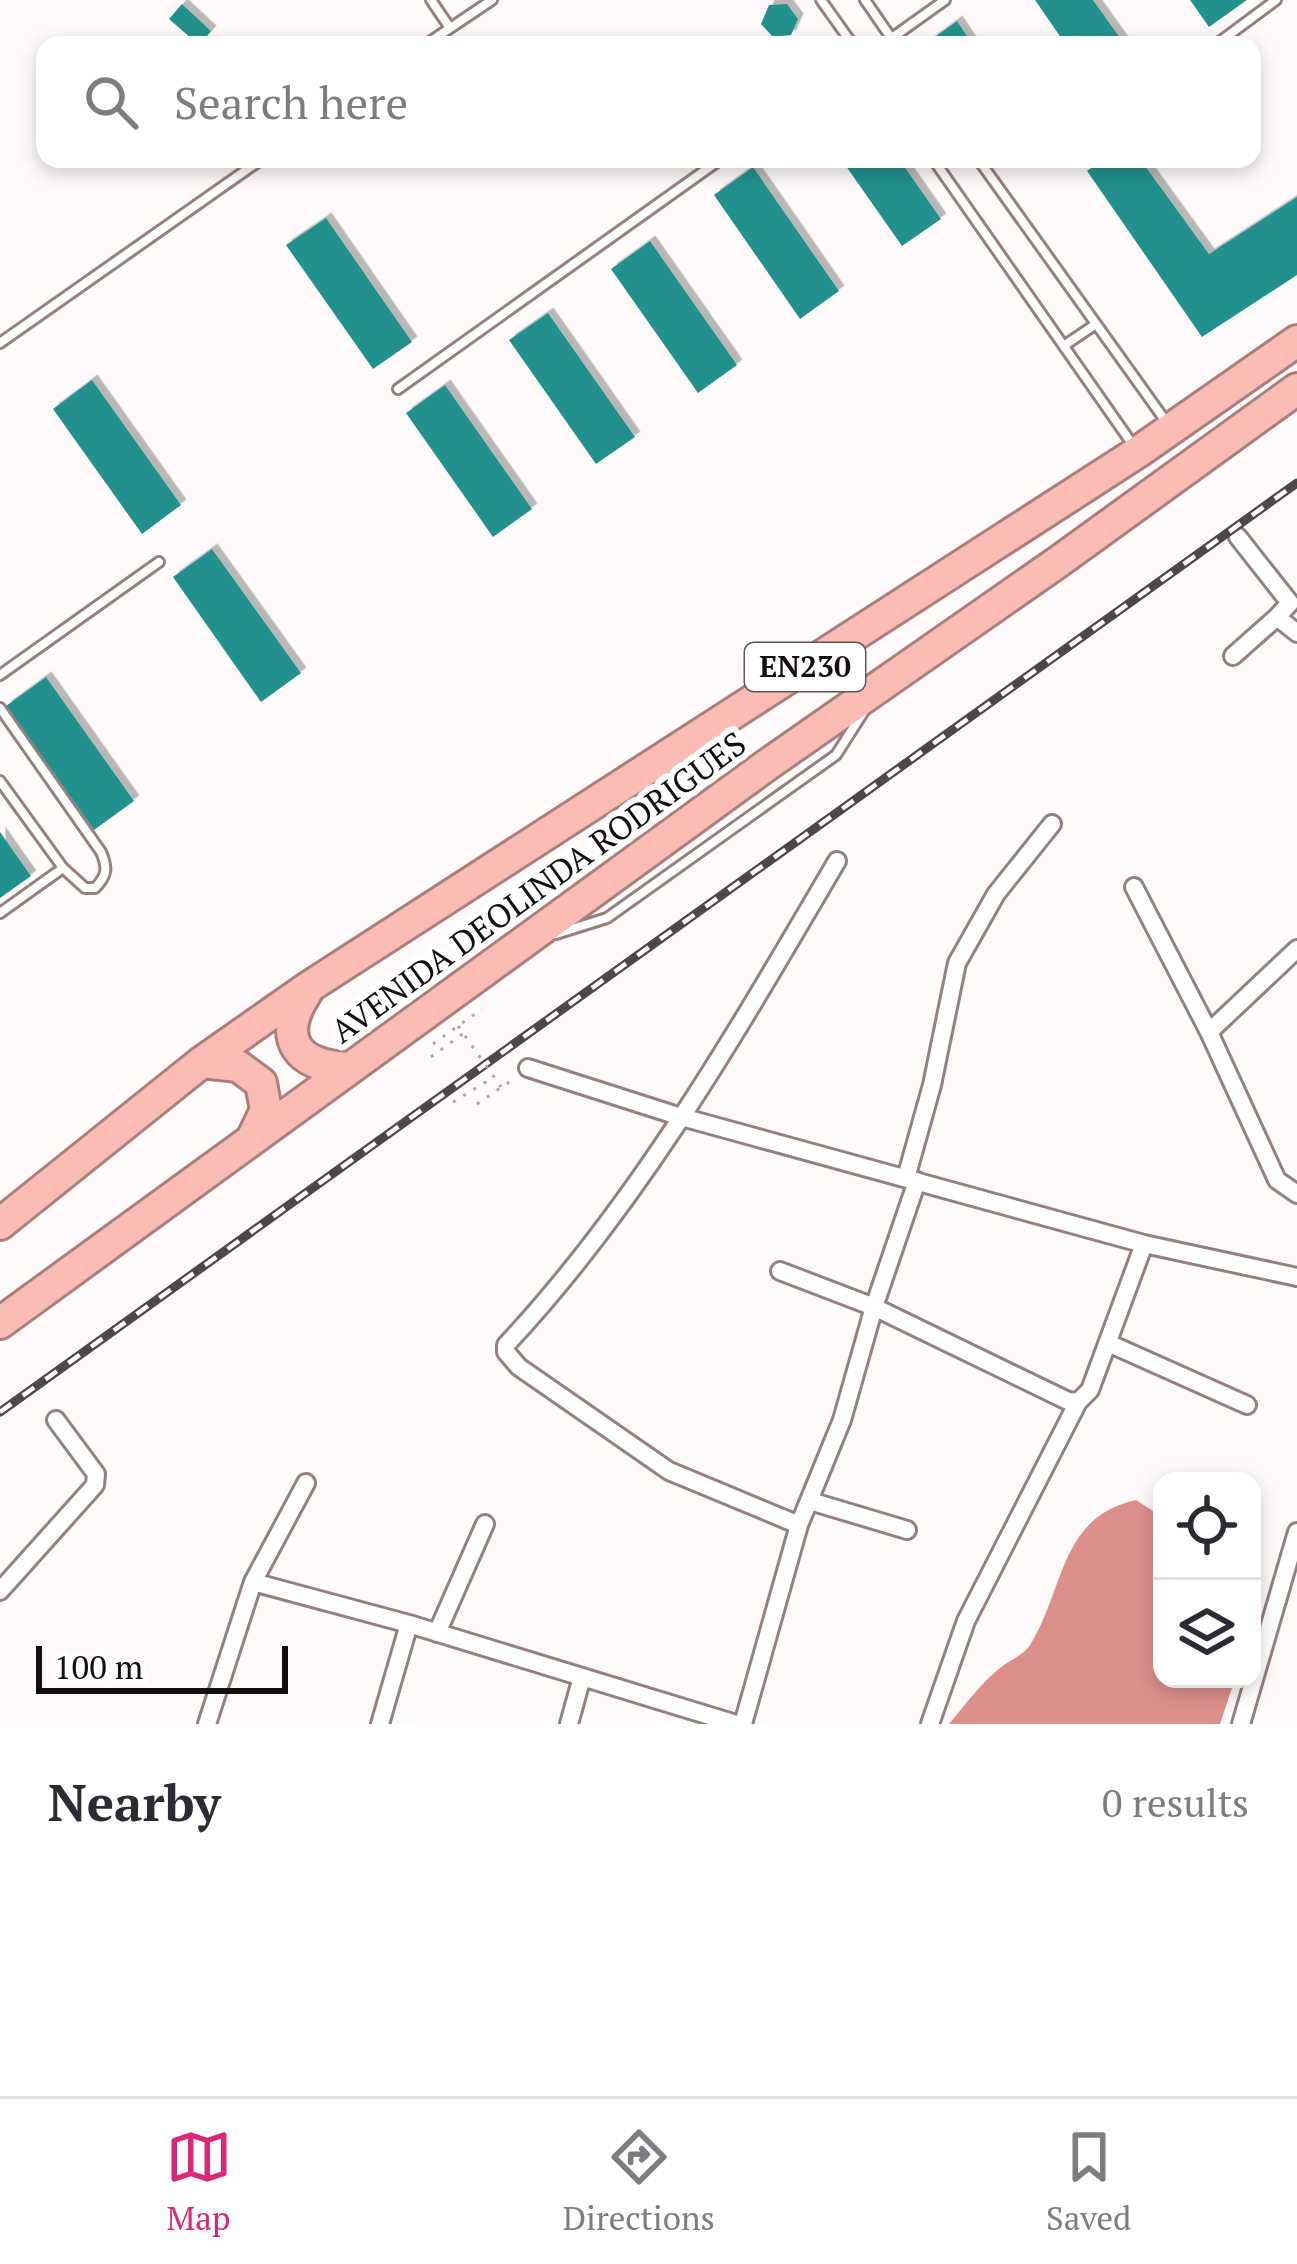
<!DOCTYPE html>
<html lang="en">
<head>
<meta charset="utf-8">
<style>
  :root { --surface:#fff; --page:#f2f2f3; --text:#2b2b33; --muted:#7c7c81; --line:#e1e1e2; --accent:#db2777 }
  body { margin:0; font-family:"PT Serif",serif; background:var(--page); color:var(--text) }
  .controls { position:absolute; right:36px; bottom:36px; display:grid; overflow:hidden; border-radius:24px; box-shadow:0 6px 18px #0003 }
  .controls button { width:108px; height:108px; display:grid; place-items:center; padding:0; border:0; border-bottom:3px solid var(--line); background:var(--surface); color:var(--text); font:60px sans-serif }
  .scale { position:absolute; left:36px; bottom:30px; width:252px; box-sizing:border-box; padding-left:12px; border:6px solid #150e0e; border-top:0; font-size:33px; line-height:42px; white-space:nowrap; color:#150e0e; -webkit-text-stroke:9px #fff; paint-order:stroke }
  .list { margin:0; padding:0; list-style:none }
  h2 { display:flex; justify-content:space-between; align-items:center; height:156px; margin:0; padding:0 48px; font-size:51px }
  h2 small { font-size:39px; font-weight:400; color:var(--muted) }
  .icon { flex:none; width:66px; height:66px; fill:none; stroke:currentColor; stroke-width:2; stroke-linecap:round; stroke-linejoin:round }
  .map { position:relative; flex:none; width:1297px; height:1724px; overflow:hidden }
  .search { position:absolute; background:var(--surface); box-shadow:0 6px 18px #0003; left:36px; right:36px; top:36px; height:132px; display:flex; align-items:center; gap:30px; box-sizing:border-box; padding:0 42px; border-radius:24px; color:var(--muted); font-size:45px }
  .sheet { height:372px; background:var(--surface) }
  nav { display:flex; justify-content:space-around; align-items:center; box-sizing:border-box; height:168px; border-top:3px solid var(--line); background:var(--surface); font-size:33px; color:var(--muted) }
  nav a { display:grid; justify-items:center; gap:6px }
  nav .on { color:var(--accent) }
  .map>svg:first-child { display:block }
  .water { fill:#dd908b }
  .building { fill:#24918d; filter:url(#shadow) }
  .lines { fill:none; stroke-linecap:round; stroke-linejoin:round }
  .lane-casing { stroke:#94807e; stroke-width:14 }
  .street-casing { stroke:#94807e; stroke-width:22 }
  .highway-casing { stroke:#aa7f7b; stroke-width:36 }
  .path { stroke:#ada8a8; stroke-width:3; stroke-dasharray:3 9; stroke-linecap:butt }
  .lane { stroke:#fff; stroke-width:8 }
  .street { stroke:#fff; stroke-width:16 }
  .highway { stroke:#fbbcb6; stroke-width:30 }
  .rail-casing { stroke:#4d4747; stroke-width:9 }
  .rail { stroke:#fff; stroke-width:4.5; stroke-dasharray:14; stroke-linecap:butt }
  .path-bridge { stroke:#ada8a8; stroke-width:3; stroke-dasharray:3 9; stroke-linecap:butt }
  .labels { text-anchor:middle; stroke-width:12; stroke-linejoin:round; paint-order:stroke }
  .shield { fill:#fff; stroke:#5b5656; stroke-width:3 }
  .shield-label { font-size:30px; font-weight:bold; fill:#150e0e }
  .street-label { font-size:33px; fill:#150e0e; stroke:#fff }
</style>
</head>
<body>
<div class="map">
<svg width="1297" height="1724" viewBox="0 0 1297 1724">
  <defs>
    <filter id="shadow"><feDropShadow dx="5.5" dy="-5.5" stdDeviation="0" flood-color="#0004"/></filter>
  </defs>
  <rect width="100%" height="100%" fill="#fefafa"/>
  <!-- water -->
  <path class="water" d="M1136,1500l26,17v79l-8,56 8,5v22h46l24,9 -12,36h-271c16,-19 31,-40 51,-56 9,-8 23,-12 30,-23 35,-56 29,-128 106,-145z"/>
  <!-- building -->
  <path class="building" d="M1035,0h58l32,45h-59z
    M1190,0h57l-38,27z
    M182,4l29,27 -12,14 -30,-26z
    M787,4l11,15 -7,16 -18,2 -12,-13 8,-19z
    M957,21l16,24h-49z
    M841,159h58l42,60 -39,27z
    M1103,159h37l69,95 88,-57v78l-95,62 -115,-166z
    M753,167l86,124 -39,28 -86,-124z
    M326,218l86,124 -39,27 -87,-124z
    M650,241l87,124 -39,28 -87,-124z
    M548,313l87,124 -39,27 -87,-124z
    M92,380l89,125 -39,29 -89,-125z
    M445,385l87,124 -39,28 -87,-124z
    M212,549l89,124 -40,29 -88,-125z
    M46,677l88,124 -40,29 -88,-124z
    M0,832l31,44 -31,22z"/>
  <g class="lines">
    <!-- lane casing -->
    <g class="lane-casing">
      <path id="lane" d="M431,0l19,28
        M821,0l32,45
        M865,0l31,45
        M1218,43l58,-43
        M425,45l67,-45
        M882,45l63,-45
        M933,159l202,289
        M978,159l189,264
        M0,343l262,-184
        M1065,345l31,-21
        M398,389l323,-230
        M0,675l159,-113
        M0,708l101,144c7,16 6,24 -6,36h-10l-22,-20 -63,-87
        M0,913l63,-45
        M556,934l51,-16 229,-163 28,-44"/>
    </g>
    <!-- street casing -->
    <g class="street-casing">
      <path id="street" d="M1238,537l52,66 -13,14 20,16
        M1233,656l44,-39
        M1134,887l75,145 68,148 20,14
        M1209,1032l88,-83
        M528,1068l150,48 466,128 153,33
        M906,1178l26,-93 25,-122 39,-69 56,-70
        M780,1271l94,36 194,94 10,1
        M1108,1343l139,62
        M810,1501l97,29
        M799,1525l-130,-54 -150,-104 -13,-15v-7c133,-142 233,-317 331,-484
        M253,1582l156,42 327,100
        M0,1591l95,-106 1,-11 -40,-54
        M437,1633l48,-109
        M207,1724l46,-142 53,-99
        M380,1724l29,-100
        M569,1724l13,-47
        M743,1724l56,-199 43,-105 32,-113 43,-126
        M930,1724l36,-103 112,-219 12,-12 54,-146
        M1241,1724l56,-192"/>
    </g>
    <!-- highway casing -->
    <g class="highway-casing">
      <path id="highway" d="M306,993c-30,46 -9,74 44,75
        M202,1062l36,4 23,17 5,27 -14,29
        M0,1224l202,-162 107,-75 829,-535 159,-111
        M0,1323l767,-558 291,-203 239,-173"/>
    </g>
    <!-- path -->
    <path class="path" d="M433,1044l49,-35
      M431,1057l33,-24
      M453,1102l41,-25
      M477,1104l35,-24"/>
    <!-- lane -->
    <use href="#lane" class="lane"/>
    <!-- street -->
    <use href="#street" class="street"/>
    <!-- highway -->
    <use href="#highway" class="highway"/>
    <!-- rail casing -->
    <g class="rail-casing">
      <path id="rail" d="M0,1412l1297,-929"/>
    </g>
    <!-- rail -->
    <use href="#rail" class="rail"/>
    <!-- path-bridge -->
    <path class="path-bridge" d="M458,1026l43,61"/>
  </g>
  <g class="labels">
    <!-- shield labels -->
    <rect class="shield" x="745" y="643" width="120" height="48" rx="9"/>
    <g class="shield-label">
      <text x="805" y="677">EN230</text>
    </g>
    <!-- street labels -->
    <g class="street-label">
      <text transform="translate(538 887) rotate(-36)" y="12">AVENIDA DEOLINDA RODRIGUES</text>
    </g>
  </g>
</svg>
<div class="controls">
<button><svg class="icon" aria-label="locate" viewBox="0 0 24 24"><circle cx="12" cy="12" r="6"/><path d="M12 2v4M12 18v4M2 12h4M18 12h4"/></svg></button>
<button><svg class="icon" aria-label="layers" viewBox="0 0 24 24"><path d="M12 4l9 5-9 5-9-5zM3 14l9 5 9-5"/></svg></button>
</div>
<div class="scale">100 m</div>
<div class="search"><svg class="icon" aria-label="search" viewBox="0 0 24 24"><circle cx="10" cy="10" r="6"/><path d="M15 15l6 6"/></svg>Search here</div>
</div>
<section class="sheet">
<h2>Nearby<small>0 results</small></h2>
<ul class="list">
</ul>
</section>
<nav>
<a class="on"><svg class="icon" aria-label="map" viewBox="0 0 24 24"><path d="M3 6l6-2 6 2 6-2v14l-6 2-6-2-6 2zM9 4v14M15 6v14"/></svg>Map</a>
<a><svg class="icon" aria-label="directions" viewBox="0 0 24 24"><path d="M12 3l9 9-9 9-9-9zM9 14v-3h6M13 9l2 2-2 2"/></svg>Directions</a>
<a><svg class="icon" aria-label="saved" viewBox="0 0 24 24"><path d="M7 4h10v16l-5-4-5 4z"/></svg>Saved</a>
</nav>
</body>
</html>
